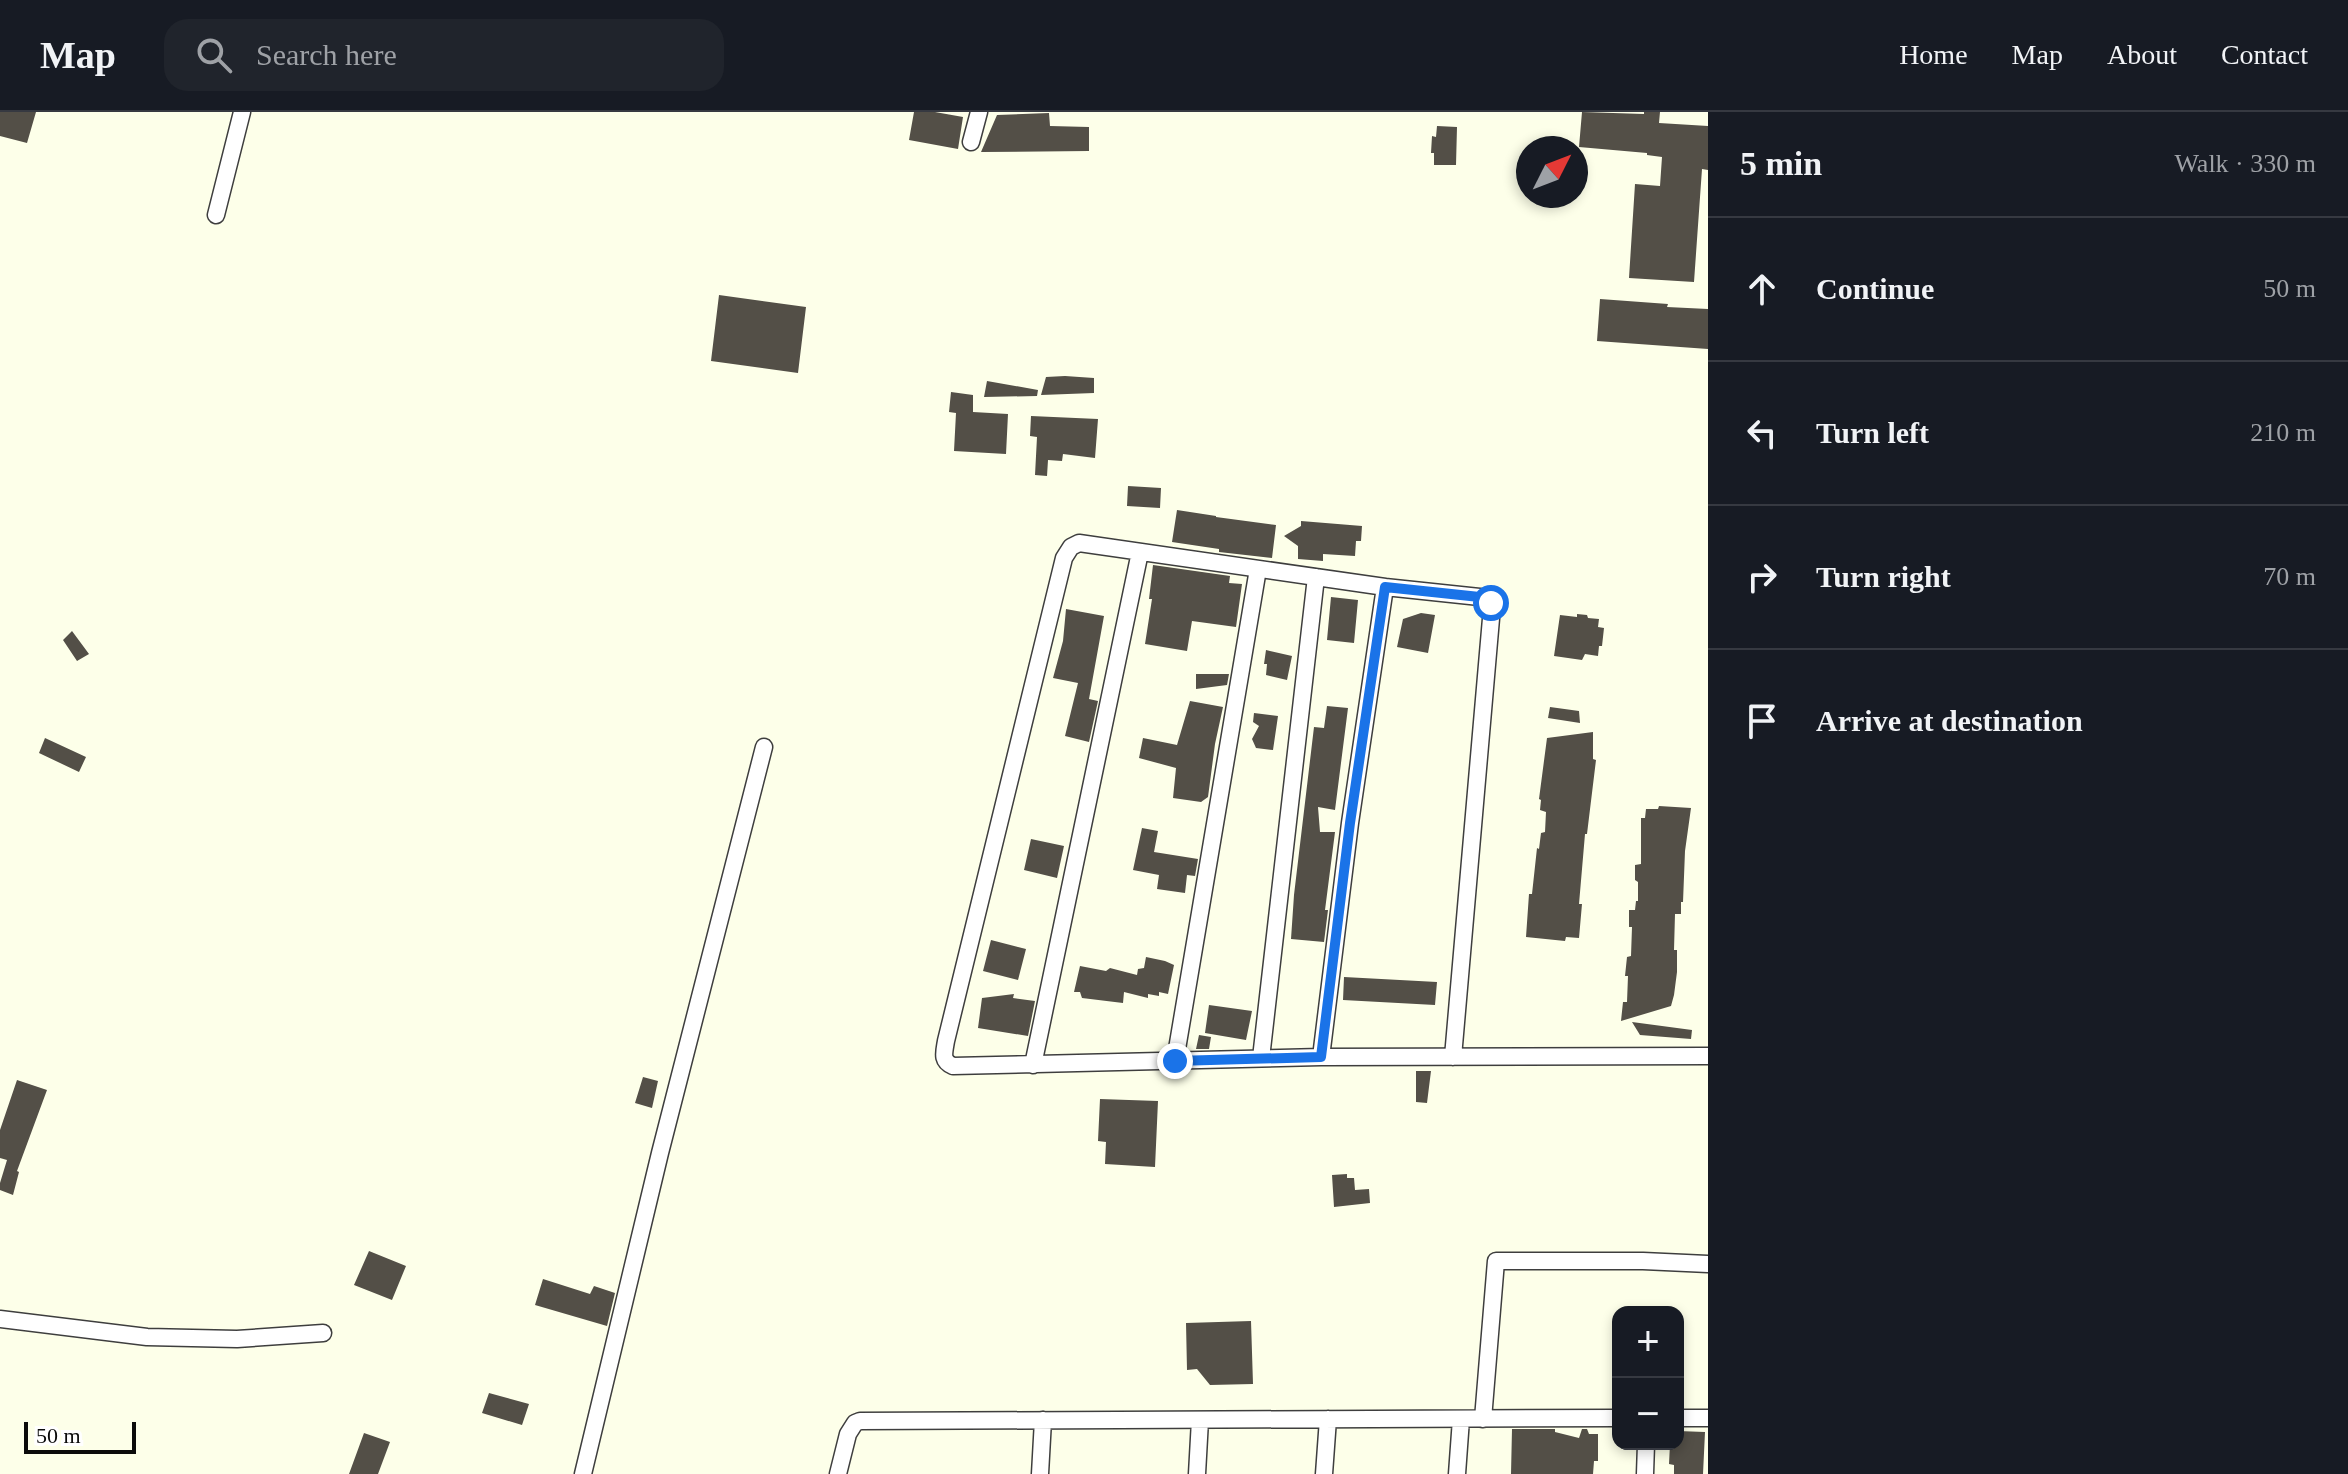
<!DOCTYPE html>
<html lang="en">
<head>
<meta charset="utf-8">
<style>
  :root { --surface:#171b24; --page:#20242c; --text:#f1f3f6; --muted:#9ea1a6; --line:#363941 }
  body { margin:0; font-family:Georgia,serif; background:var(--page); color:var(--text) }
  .controls { position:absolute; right:24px; bottom:24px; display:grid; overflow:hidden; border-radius:16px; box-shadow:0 4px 12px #0003 }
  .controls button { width:72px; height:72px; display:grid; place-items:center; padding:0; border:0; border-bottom:2px solid var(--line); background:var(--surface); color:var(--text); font:40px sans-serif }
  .compass { position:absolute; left:1516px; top:24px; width:72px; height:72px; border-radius:50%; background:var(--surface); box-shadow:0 4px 12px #0003; rotate:48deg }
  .scale { position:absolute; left:24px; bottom:20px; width:112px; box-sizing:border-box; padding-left:8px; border:4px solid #0b0b0b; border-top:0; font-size:22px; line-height:28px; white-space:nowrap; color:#0b0b0b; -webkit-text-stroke:6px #fff; paint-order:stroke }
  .stop { position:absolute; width:24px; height:24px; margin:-18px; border:6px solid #1a73e8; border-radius:50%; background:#fff }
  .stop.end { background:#1a73e8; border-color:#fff; box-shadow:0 2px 8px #0008 }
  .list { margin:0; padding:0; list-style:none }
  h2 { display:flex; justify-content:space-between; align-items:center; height:104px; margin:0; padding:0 32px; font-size:34px }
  h2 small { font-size:26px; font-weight:400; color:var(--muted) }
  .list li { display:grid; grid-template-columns:52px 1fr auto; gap:24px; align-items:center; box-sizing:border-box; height:144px; padding:0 32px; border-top:2px solid var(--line) }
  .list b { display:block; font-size:30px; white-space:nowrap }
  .list em { font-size:26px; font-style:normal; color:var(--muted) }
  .icon { flex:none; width:44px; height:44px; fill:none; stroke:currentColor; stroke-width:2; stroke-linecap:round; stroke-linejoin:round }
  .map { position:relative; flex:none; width:1708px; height:1362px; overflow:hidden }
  header { display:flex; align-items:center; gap:48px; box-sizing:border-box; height:112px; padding:0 40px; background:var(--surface); border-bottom:2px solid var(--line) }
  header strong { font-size:38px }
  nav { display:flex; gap:44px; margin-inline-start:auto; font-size:28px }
  .search { width:560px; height:72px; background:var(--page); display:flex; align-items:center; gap:20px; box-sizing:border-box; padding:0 28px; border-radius:24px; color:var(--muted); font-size:30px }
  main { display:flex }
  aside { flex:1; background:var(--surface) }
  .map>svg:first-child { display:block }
  .building { fill:#534f47 }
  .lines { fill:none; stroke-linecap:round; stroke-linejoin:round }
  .street-casing { stroke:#3e3e3e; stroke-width:19 }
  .street { stroke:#fff; stroke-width:16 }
  .route { stroke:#1a73e8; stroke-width:10 }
</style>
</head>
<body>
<header>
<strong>Map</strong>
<div class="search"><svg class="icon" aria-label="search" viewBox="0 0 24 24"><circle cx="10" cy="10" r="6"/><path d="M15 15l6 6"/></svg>Search here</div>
<nav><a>Home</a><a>Map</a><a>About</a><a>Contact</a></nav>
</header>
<main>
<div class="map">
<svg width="1708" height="1362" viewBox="0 0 1708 1362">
  <rect width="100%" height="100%" fill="#fdffe9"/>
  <!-- building -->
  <path class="building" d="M0,0h36l-9,31 -27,-7z
    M914,0h21l28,5 -5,32 -49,-9z
    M1582,0l62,2v-2h16l-1,11 49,3v44l-6,-1 -8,113 -65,-4 6,-94 25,2 2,-29 -15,-2v-2l-68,-6z
    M1049,1l1,13 39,1v24l-108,1 16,-37z
    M1437,14l20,1 -1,38h-22v-12h-3l1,-17 4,1z
    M719,183l87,12 -8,66 -87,-12z
    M1600,187l68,5 -1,3 41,2v40l-111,-8z
    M1065,264l29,2v15l-53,2 5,-18z
    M987,269l51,9 -1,6 -53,1z
    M951,280l22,3v17l35,2 -2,40 -52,-3 2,-38 -7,-1z
    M1031,304l67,3 -3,39 -32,-4 -1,7 -14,-1 -1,16 -12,-1 2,-38 -7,-1z
    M1128,374l33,2 -1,20 -33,-2z
    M1177,398l39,6v1l60,8 -4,33 -53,-6v-3l-47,-7z
    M1301,409l61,5 -1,15h-5l-1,15 -32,-2v7l-25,-2v-13l-14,-10 17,-10z
    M1153,453l77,11 -1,7 13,1 -6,43 -44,-6 -5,30 -42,-7 7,-45h-3z
    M1331,485l27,3 -4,43 -27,-3z
    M1066,497l38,7 -15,83 9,2 -9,41 -24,-6 13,-53 -25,-5 10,-37z
    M1421,501l14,2 -7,38 -31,-6 6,-28z
    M1577,502l10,1 1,3 11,1 -1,8 6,1 -2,18h-3l-1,10 -13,-2 -3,6 -28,-4 6,-41 17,2z
    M72,519l17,23 -12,7 -14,-21z
    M1266,538l26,6 -5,24 -21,-5 1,-11h-3z
    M1196,562h33l-2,11 -31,4z
    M1190,589l33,6 -8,37 -7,53 -7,5 -28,-4 3,-30 -37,-10 4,-20 34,7z
    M1327,594l21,2 -13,102 -17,-3 2,25h15l-10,78h3l-4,32 -33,-3 3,-44 20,-168 10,1z
    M1550,595l29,4 1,12 -32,-5z
    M1254,601l24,3 -5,34 -17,-2 -4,-9 7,-13 -6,-4z
    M1593,620v27l3,1 -9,74h-2l-6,70h3l-3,34 -13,-1 -1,4 -39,-4 3,-43h3l5,-46 2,1 2,-16 4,-1 1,-20 -6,-2 1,-10 -2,-1 8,-61z
    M45,626l41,19 -7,15 -40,-19z
    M1659,694l32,2 -6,43 -2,51h-2v12h-6l-1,36h3v22l-3,23 -3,11 -50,15 2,-19h4l1,-26h-3l2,-19 4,-1 1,-29h-3v-17h6l1,-9h2v-19l-3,-2v-15l6,-1v-46h4l1,-9h12z
    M1142,716l16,3 -4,21 44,7 -3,17 -8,-1 -2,18 -28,-4 2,-14 -26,-5z
    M1031,727l33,7 -7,32 -33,-8z
    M991,828l35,9 -8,31 -35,-9z
    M1146,845l19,4 9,4 -6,29 -9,-2v4l-11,-2v4l-24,-6 -1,11 -41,-5 -2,-6h-6l6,-26 26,5 4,-3 27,7 1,-6 6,-1z
    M1344,865l93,5 -2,23 -92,-5z
    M1014,882l-1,4 22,3 -7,35 -50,-8 4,-30z
    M1209,893l43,6 -6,29 -41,-7z
    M1632,910l60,8 -1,9 -51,-4z
    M1199,923l12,2 -2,12h-13z
    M1416,959h15l-4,32 -11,-1z
    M643,965l15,4 -6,27 -17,-5z
    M17,968l30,10 -30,81 2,1 -6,23 -13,-5v-7l7,-23 -7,-2v-28z
    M1100,987l58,2 -3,66 -50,-3 1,-22 -8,-1z
    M1347,1062v4h7l1,12 14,-1 1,14 -36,4 -2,-32z
    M369,1139l37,15 -14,34 -38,-15z
    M543,1167l47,15 4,-8 21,7 -8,33 -72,-21z
    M1251,1209l2,63 -43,1 -13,-16 -10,1 -1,-47z
    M489,1281l40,11 -7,21 -40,-12z
    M1512,1317h43v3l24,6 3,-9h5l2,5h9v27h-4l-1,13h-82z
    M1678,1319l27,1 -2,42h-29v-9l-5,-1 1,-20h8z
    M364,1321l26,9 -12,32h-29z"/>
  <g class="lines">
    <!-- street casing -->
    <g class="street-casing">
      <path id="street" d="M971,30l8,-30
        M216,103l26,-103
        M1321,945l29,-234 35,-236
        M1453,945l39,-450 -3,-9 -104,-11 -306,-44 -8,4 -7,11 -118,483c-2,12 -5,20 7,25l368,-9 387,-1
        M1261,946l55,-481
        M1175,949l83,-492
        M1033,953l107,-513
        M0,1207l147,18 90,2 86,-6
        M1678,1306h30
        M1483,1307l13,-158h147l65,3
        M583,1362l77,-321 104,-406
        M838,1362l10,-40 7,-11 5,-2 758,-3
        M1040,1362l3,-54
        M1197,1362l3,-54
        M1324,1362l4,-55
        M1457,1362l4,-55
        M1645,1362l1,-30"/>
    </g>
    <!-- street -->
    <use href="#street" class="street"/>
  </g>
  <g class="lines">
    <!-- route -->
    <path class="route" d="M1175,949l146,-4 29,-234 35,-236 104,11 2,5"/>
  </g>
</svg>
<div class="controls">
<button>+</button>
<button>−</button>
</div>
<svg class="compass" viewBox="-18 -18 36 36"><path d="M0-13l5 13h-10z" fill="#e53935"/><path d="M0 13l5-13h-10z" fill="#9ea1a6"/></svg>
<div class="scale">50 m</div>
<div class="stop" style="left:1491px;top:491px"></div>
<div class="stop end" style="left:1175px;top:949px"></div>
</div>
<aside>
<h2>5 min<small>Walk · 330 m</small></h2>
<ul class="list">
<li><svg class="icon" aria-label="ahead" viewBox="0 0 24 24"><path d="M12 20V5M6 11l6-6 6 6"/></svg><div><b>Continue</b></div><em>50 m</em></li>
<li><svg class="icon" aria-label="left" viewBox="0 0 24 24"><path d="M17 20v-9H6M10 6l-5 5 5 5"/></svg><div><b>Turn left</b></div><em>210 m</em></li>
<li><svg class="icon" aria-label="right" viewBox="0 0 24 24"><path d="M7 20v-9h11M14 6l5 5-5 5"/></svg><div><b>Turn right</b></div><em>70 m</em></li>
<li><svg class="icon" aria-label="arrive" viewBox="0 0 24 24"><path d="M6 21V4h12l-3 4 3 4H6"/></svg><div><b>Arrive at destination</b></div></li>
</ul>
</aside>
</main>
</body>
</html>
